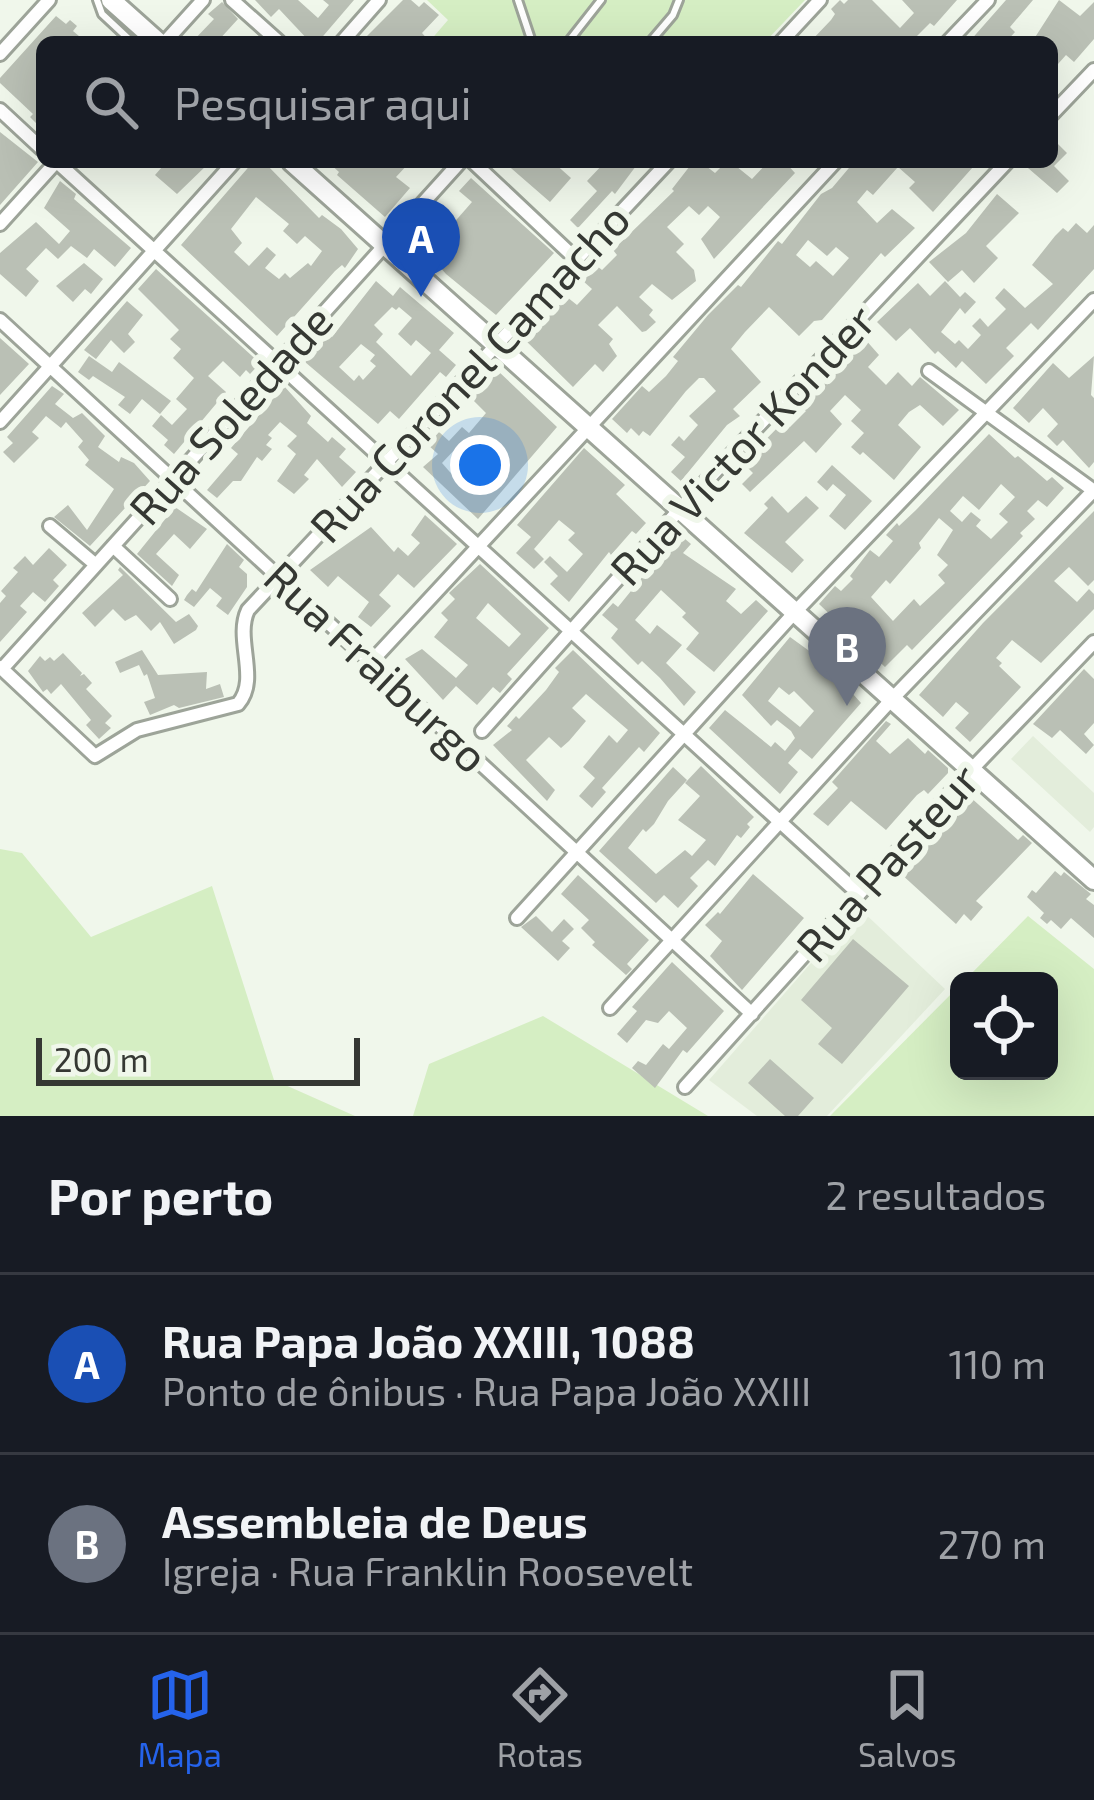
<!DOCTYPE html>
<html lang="pt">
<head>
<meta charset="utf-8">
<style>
  :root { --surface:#171b24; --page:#242831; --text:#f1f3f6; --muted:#9ea1a6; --line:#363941; --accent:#2563eb }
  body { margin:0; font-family:"Exo 2",sans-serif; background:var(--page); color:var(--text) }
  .controls { position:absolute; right:36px; bottom:36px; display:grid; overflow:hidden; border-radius:18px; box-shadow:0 12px 48px #0002 }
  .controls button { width:108px; height:108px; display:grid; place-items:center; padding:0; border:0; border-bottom:3px solid var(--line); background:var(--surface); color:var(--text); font:60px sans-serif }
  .scale { position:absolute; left:36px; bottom:30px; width:324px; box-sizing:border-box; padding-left:12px; border:6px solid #353833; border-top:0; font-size:33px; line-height:42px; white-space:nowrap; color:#353833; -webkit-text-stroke:9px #f0f7eb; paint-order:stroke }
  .you { position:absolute; left:480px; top:465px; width:42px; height:42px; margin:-30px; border:9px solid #fff; border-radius:50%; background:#1a73e8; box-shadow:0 0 0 18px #1a73e833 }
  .badge { display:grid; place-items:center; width:78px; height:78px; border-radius:50%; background:var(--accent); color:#fff; font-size:39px; font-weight:700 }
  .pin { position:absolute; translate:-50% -99px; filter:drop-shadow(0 3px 6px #0008) }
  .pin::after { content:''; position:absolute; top:63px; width:42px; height:36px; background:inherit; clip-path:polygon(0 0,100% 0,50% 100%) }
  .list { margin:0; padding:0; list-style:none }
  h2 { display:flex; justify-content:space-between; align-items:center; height:156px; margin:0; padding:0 48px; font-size:51px }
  h2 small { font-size:39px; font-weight:400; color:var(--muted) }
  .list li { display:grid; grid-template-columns:78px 1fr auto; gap:36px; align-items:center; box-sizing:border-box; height:180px; padding:0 48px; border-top:3px solid var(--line) }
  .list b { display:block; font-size:45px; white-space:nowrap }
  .list p { margin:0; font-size:39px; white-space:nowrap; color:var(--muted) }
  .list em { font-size:39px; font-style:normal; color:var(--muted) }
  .icon { flex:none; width:66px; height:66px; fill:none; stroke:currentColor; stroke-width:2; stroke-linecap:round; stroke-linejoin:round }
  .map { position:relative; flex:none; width:1094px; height:1116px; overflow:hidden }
  .search { position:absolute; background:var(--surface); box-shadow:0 12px 48px #0002; left:36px; right:36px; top:36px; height:132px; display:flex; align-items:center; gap:30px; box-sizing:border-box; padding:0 42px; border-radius:18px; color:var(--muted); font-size:45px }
  .sheet { height:516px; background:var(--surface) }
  nav { display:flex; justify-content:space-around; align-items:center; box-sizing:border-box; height:168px; border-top:3px solid var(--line); background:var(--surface); font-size:33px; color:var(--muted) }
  nav a { display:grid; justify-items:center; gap:6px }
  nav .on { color:var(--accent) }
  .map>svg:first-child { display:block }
  .built { fill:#e3eddb }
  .green { fill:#d5eec3 }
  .building { fill:#bac0b5; fill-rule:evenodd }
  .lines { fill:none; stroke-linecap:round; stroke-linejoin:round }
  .lane-casing { stroke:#9da499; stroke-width:12 }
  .street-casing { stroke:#9da499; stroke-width:18 }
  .primary-casing { stroke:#9da499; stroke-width:24 }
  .lane { stroke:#fff; stroke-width:6 }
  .street { stroke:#fff; stroke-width:12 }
  .primary { stroke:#fff; stroke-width:18 }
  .labels { text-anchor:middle; stroke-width:12; stroke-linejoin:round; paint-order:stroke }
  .street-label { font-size:45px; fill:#353833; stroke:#f0f7eb }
</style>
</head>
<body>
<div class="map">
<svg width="1094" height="1116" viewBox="0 0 1094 1116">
  <rect width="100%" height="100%" fill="#f0f7eb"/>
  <!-- built -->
  <path class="built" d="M1033,736l61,57v34l-4,5 -79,-73z
    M859,908l86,81 -118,127h-70l-48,-36z"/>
  <!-- green -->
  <path class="green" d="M427,0h378l-40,42h-336l19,-22z
    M0,849l22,4 69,84 121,-51 62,194 81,36h-355z
    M1028,916l66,53v147h-264l129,-130v85h90v-90h-85z
    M543,1016l165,100h-295l16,-52z"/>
  <!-- building -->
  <path class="building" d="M255,0h43l20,18 11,-13 -6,-5h31l-36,42h-8l-31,-33 -8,8z
    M403,0h8l8,7 5,-5 15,13 -17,18 8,9h-57l-6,-6z
    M840,0l4,4 4,-4h24l28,28 14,-15 -12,-13h55l-23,26 -4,-3 -19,19h-101l21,-22 4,-6 -4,-5z
    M1006,0h27l-23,27 5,5 -9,10h-37z
    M1059,0l21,16 14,-14v37l-20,23 -8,-7 -8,9 -6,-5v-17h-20z
    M222,2l16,17 -21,23h-25l22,-23 -6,-5z
    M56,16l10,8 4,-4 7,6 -4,5 13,11h-44v81l-5,1 -7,-7 3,-3 -33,-31v-5z
    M0,132l38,30 -38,43z
    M1052,138l15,15 -13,13 15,15 -12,12 -36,-31h31z
    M156,162h54l-33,32 -22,-19 7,-8z
    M253,162h11l55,56 3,-3 19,14 17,20 -13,19 -3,-3 -7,6 -58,65 -96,-91zM256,197l33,27 -6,7 14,13 8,-8 17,15 -11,15 -3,-3 -18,15 -5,-5 -6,6 -14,-11 11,-13 -9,-8 -18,19 -15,-14 8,-9 -11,-14z
    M328,162h82l-14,15 14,11 -25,29 -48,-42 2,-3z
    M504,162h49l18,16 -21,24z
    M605,162h34l-24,32 -3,-3 -34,37 -8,-8 27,-29 -10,-10z
    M693,162h8l14,11 11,-11h5l21,17 16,-17h17l10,11 -81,86 -13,-20 19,-22 -12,-11 -9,9 -10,-9 -22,21 17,17 -8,8 18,18 2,11 -24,19 -20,-16 -13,13 14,13 -4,5 7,7 -10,9 -4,1 -25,-26 -19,19 15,14 -4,5 8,12 -14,16 -8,-8 -22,23 -53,-52 42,-42 15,12 15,-16 -9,-8 14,-15 5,4 15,-15 -4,-5 61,-59 -2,-2z
    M854,162h113l6,5 -40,45 -24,-24 6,-6 -17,-15 -25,28 -6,-5 -10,12 20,21 15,-14 23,19 -30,29 -4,-4 -59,67 -8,1 -15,15 -30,-29 -24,25 -14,17 30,33 -28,27 7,7 -13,9 -46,56 -10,-9 14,-15 -14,-12 8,-9 5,5 14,-16 -9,-9 27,-25 -12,-13h-5l-13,13 -36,45 -7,-5 -4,5 -8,-8 -4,5 -15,-14 30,-33 7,6 17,-16 12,-15 -5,-4 35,-42 30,-30 3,2 37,-46 4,3 39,-50 11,-6zM808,240l19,16 9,-9 13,11 -16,18 -17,-15 -6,6 -14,-12z
    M471,178l83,75 -58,62 -50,-41 -32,-37 25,-24 12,13 21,-24 -13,-11z
    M60,181l16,13 -2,5 57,49 -16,19 -21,-18 -7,9 -16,-12 -13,13 -12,-11 -20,21 13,12 -13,16 -26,-23v-21l36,-31 23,22 11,-13 -26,-23z
    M997,194l22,19 -33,33 12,12 -24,25 -12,-13 -14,12 -19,-20 37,-29z
    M1076,223l11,10 7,-8v44l-56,61 -7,-7 -25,25 8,8 -28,28 -24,-23 -6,7 -18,-17 -3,3 -25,-26 -14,13 -19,-19 41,-39 12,13 15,-15 15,16 5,-5 11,10 -11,12 -5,-6 -19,24 14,12 4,-4 9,9 13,-14 -9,-9 8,-8 8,9 18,-18 -11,-11 9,-10 21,20 28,-24 -21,-19 23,-29 8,-8 5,4z
    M84,263l19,16 -12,15 -6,-5 -12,13 -17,-16z
    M156,269l104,94 -10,11 -4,-4 -6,7 -17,-16 -15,15 18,16 -52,62 -10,-9 4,-5 -16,-14 9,-11 11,10 15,-16 -11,-10 18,-21 -21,-20 8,-9 -11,-10 9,-9 -41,-41z
    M376,281l17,15 7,-9 54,46 -15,17 17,15 -10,12 -6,-5 -41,47 -9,-8 -12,13 -73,-62 25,-28 2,3zM392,307l4,3 3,-3 13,11 -14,16 13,12 5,-6 15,13 -20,23 -35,-34 7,-8 -9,-9zM361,344l14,11 -5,6 6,5 -13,14 -4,-5 -5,6 -15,-14z
    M127,301l16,14 -15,19 7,8 -11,11 -13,-13 -15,19 -12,-9z
    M0,338l29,26 -29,31z
    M864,338l15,17 -11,12 18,18 12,-13 14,14 8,-9 39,33 -16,16 -23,-21 -11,7 -11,13 23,22 -27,33 -31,-28 -3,3 -9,-8 13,-14 -13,-12 10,-11 -16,-15 -15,16 12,13 -26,29 -12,-12 -54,51 -8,-8 11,-11 -10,-10 41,-42 6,6 16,-16 -8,-7 25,-23 2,3 18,-18 -4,-4z
    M89,356l23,16 7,-10 52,39 -11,13 -18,-15 -12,15 -12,-9 7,-8 -32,-21 -4,4 -11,-8z
    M1094,356l-3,39 3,3v64l-5,6 -26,-28 -6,6 -10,-10 11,-12 -15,-16 -14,15 -16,-15 40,-45 16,15z
    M497,370l60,57 -79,92 -55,-52 15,-13 -10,-9 11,-13 10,9 13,-14 7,6 17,-20 -14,-14zM460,444l23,21 -15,17 -8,-7 -4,4 -14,-16z
    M52,386l12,8 -9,10 18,14 9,-5 23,23 -7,11 21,15 2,-5 13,6 16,18 -60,65 -36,-29 14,-12 19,25 27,-41 -29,-24 4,-5 -11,-13 5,-6 -17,-19 -5,6 -15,-12 -14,16 7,6 -25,25 -11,-11 10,-9 -6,-6z
    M284,386l27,30 -4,7 21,19 4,-5 14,12 -7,8 17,15 -14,15 -25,-28 -13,16 5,4 -15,15 -17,-13 19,-27 -9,-8 10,-10 -17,-14 -12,13 4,3 -6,7 6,4 -10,12 -5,-4 -16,24h-8l-16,17 -10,-8 31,-36 -7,-6z
    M989,434l26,24 3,-2 29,25 5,-4 12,11 -17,19 -9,-7 -11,11 8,8 -15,14 3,3 -111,114 -5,-5 -22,22 -66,-63 16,-18 6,5 12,-12 -3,-3 20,-26 9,7 14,-16 -7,-6 11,-12 2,3 17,-16zM1001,484l14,13 -16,17 9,8 -17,17 -15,-13 5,-6 -10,-8 -9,10 -12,-11 13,-15 16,14zM939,518l14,12 -16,25 11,10 -10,10 7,8 -25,23 -6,-7 -21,22 -22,-24 15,-17 4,4 31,-36 -2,-5z
    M584,448l41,37 -9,9 30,29 -10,11 -4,-3 -21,24 -2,-3 -40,50 -19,-18 8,-8 -14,-14 6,-6 17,16 16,-18 -15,-14 7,-7 -16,-13 -25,29 10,10 -10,10 -18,-16 15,-16 -14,-12z
    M832,465l40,36 -27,29 -16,-14 17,-21 -13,-11 -6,7 -10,-9z
    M772,496l16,17 18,-17 13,12 -34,34 19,18 -12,13 -48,-40 24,-25 -4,-4z
    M175,507l32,22 -17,20 -16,-15 -18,20 23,21 -7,11 -35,-32z
    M1094,511v69l-6,6 -19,-19 -15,14 23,21 12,-13 5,5v15l-53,54 -29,-23 -16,18 6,5 -3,3 22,21 -51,55 -15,-14 14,-15 -13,-11 -13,15 -24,-22 64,-72z
    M425,515l32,29 -43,44 -16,-14 -19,21 12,11 -20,21 -13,-10 11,-15 -31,-26 -10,11 -18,-17 61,-43 23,25 4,-5 10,9 12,-13 -9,-8z
    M678,533l13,11 -8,9 53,36 -10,12 15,13 15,-14 12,11 -54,61 -28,-23 13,-16 -17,-16 4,-4 -25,-23 -26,30 15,14 7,-9 25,20 -16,18 30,29 -12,14 -24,-28 -18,-17 -4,4 -27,-27 7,-9 -16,-14 11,-12 5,4z
    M227,544l17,16 -5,7 8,7v13l-19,28 -12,-9 6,-8 -12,-10 -16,19 -10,-7 3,-5 5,-6 4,3z
    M49,548l18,17 -14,15 6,6 -14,16 -12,-10 -13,14 7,6 -27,30v-39l6,-7 -5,-5 17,-19 -5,-4 12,-12 8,9z
    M480,564l69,64 -42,46 5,5 -12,14 -7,-6 -16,18 -21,-19 -13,14 -38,-41 17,-10 34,29 12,-13 -34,-28 14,-17 -7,-7 14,-14 -6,-6zM488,603l33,31 -12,13 -33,-29z
    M120,567l56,55 13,-8 9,12 -2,4 -22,14 -14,-22 -9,9 -15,-16 -11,6 -12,-12 -18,18 -13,-14 41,-38 -5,-5z
    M790,637l29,21 -4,9 16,14 5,-6 25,28 -49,56 -12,-10 -12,14 10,9 -18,22 -71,-66 16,-18 46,37 4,-5 10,9 10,-13 -4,-7 -14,-11 -6,6 -29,-31zM779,687l10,8 5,-4 20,20 -14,16 -32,-26z
    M142,650l16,25 49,-3 -1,17 14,-5 4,13 -45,11 -5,-3 -24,10 -6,-13 11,-4 -8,-24 -3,2 -5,-11 -19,8 -5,-11z
    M573,650l87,83 -16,19 -5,-5 -37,41 4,4 -14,16 -13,-12 16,-18 -12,-11 26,-32 8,8 11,-13 -42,-36 -14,14 14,13 -17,20 -8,7 -12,-11 -23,23 29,30 -8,11 -54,-56 19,-15 -5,-4 9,-10 3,3 27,-29 13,-18 -4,-4z
    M63,653l19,20 -2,3 4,-2 8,9 -6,6 26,27 -7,7 6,5 -12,11 -13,-14 5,-5 -30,-36 -10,10 -4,-5 -4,3 -15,-21 12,-15 5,5 5,-4 4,4z
    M1084,669l10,10v44l-10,11 10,11 -8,9 -26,-24 -8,8 -19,-14z
    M886,721l5,3 -15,17 14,13 18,-16 17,16 3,-4 20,18v5l-20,21 -4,-4 -7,5 -31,35 -35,-29 -23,25 -15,-12 25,-26 -6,-6z
    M701,766l53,51 -7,7 3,3 -9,11 -4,-3 -22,31 -7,-6 -18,18 8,8 -20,22 -14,-13 -8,8 -57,-52 74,-84 14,13 -19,21 -14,23 -8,8 -3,-3 -15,19 28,26 29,-24 7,6 14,-16 -28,-20 22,-24 -15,-13z
    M969,796l49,44 5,-5 9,8 -56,58 7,6 -12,14 -7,-7 -8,10 -56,-51z
    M1055,871l6,5 3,-4 27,22 -5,5 8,6v33l-23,-20 -10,11 -10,-9 -4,4 -7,-6 4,-5 -17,-16 5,-7 4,3z
    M753,874l51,44 -62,72 -32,-34 12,-15 -17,-16 13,-13 2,2z
    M578,875l71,65 -22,24 5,5 -6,6 -34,-30 3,-3 -14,-14 8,-8 -28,-26z
    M536,916l16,16 12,-13 10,10 -12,12 8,7 -12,13 -37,-34z
    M853,939l56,47 -67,78 -24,-20 14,-16 -31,-28z
    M672,962l52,49 -37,42 -4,-3 -28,38 -23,-20 6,-7 8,4 17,-21 6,5 18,-21 -18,-17 -11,12 -12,-3 -19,23 -10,-9 20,-23 -5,-4z
    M770,1059l44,39 -16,18h-13l-37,-33z"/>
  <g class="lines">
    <!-- lane casing -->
    <g class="lane-casing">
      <path id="lane" d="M97,0l5,14 30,28
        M518,0l14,42
        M568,42l33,-42
        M650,42l23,-27 6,-15"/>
    </g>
    <!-- street casing -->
    <g class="street-casing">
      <path id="street" d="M232,0l47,42
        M165,42l38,-42
        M342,42l37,-42
        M781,42l39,-42
        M948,42l40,-42
        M0,54l49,-54
        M0,110l42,39
        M1052,114l42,-44
        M57,162l802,732
        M473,162l103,97
        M0,224l56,-62
        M0,320l752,694
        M929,371l165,120
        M0,422l234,-260
        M50,526l46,39
        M113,546l57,53
        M371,662l464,-500
        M0,667l95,89 42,-26 101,-26c22,-25 -4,-65 10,-94l420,-448
        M2,669l458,-507
        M482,731l198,-222 327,-347
        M517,918l278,-306 299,-312
        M610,1008l282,-309 202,-209
        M685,1087l286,-317 123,-128"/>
    </g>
    <!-- primary casing -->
    <g class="primary-casing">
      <path id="primary" d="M111,0l47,42
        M292,162l802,718"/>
    </g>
    <!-- lane -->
    <use href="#lane" class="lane"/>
    <!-- street -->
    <use href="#street" class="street"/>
    <!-- primary -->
    <use href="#primary" class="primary"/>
  </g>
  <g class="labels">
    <!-- street labels -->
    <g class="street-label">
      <text transform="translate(470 373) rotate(-47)" y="16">Rua Coronel Camacho</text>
      <text transform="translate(231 415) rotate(-48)" y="16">Rua Soledade</text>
      <text transform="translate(743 445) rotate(-47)" y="16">Rua Victor Konder</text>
      <text transform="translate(376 667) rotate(43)" y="16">Rua Fraiburgo</text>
      <text transform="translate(888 863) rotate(-48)" y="16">Rua Pasteur</text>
    </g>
  </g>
</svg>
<div class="controls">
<button><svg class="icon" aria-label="locate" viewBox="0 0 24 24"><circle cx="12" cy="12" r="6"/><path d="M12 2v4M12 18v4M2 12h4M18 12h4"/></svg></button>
</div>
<div class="scale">200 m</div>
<div class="you"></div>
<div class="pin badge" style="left:421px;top:297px;background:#1a4fb4">A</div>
<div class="pin badge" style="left:847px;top:706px;background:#6b7280">B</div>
<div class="search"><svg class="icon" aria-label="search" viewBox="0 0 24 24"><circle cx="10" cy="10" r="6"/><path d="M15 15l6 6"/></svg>Pesquisar aqui</div>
</div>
<section class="sheet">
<h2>Por perto<small>2 resultados</small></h2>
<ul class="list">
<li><span class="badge" style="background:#1a4fb4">A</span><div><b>Rua Papa João XXIII, 1088</b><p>Ponto de ônibus · Rua Papa João XXIII</p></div><em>110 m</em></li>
<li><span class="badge" style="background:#6b7280">B</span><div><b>Assembleia de Deus</b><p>Igreja · Rua Franklin Roosevelt</p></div><em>270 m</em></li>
</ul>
</section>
<nav>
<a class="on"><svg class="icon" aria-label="map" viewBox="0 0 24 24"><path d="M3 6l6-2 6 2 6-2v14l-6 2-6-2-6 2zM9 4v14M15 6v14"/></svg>Mapa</a>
<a><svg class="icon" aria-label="directions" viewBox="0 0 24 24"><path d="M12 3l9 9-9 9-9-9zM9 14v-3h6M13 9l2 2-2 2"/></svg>Rotas</a>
<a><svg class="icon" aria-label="saved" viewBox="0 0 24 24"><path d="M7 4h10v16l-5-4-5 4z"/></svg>Salvos</a>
</nav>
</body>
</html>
